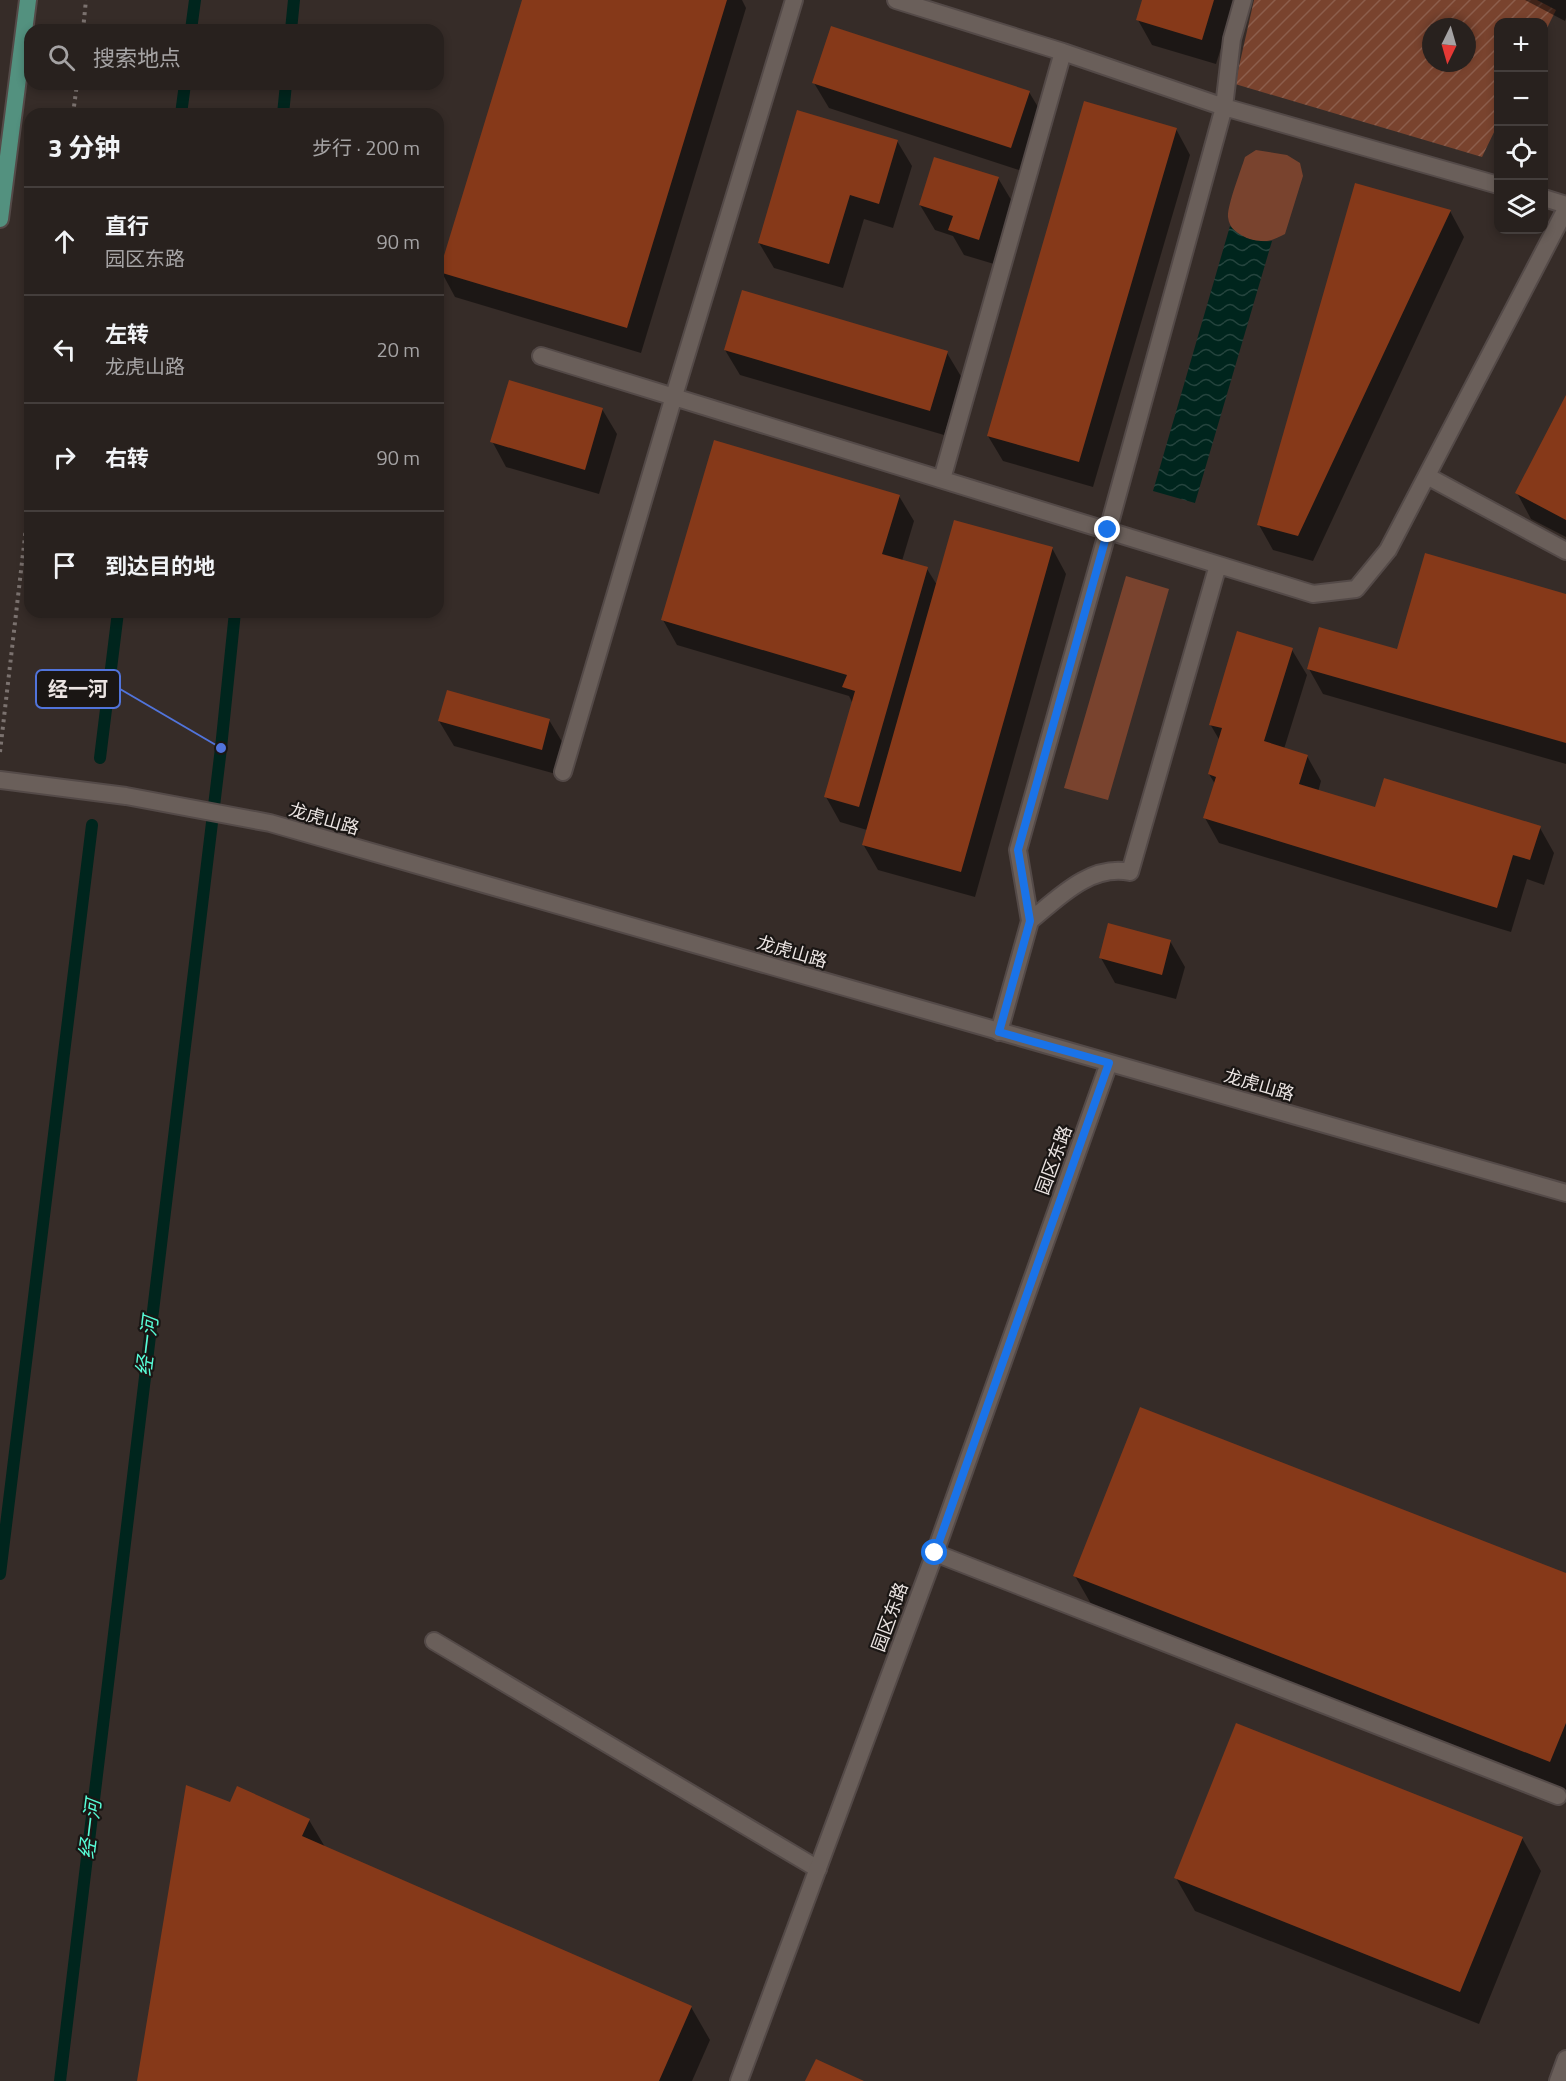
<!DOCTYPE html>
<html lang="zh">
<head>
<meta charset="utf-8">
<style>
  :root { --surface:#28211e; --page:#302927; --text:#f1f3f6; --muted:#a5a3a4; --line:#443e3c }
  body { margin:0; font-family:"Titillium Web","Noto Sans SC",sans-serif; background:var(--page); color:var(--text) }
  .controls { position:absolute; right:18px; top:18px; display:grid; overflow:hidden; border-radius:12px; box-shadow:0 3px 9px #0003 }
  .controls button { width:54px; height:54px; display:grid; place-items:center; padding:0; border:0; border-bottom:2px solid var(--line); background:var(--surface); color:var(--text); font:30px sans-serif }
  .compass { position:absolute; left:1422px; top:18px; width:54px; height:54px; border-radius:50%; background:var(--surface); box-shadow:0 3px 9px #0003; rotate:185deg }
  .stop { position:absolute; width:18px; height:18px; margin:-14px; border:4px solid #1a73e8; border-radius:50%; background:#fff }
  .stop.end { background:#1a73e8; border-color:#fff; box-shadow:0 2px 6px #0008 }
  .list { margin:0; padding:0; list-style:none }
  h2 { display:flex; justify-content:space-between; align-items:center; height:78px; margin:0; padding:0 24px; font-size:26px }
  h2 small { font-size:20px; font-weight:400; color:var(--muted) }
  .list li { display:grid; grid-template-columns:39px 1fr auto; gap:18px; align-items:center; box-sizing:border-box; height:108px; padding:0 24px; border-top:2px solid var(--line) }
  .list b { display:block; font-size:22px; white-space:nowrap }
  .list p { margin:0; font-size:20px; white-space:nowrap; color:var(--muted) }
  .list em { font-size:20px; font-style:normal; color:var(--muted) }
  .icon { flex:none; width:33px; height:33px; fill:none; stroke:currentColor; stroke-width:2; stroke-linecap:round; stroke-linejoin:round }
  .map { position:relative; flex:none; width:1566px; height:2081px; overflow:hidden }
  .search { position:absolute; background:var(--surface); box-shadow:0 3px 9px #0003; left:24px; top:24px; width:420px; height:66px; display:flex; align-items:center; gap:15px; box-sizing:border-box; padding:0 21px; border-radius:18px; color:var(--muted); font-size:22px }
  .panel { position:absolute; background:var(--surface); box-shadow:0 3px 9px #0003; left:24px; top:108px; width:420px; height:510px; border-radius:18px }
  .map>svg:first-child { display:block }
  .green { fill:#79432e }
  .garden { fill:url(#garden-furrows); fill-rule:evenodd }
  .water { fill:url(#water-waves) }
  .shadow { fill:#0007 }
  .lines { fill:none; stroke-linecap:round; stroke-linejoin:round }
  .stream { stroke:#00251d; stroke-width:12 }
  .building { fill:#863919 }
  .service-casing { stroke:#544a48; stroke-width:20 }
  .minor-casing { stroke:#544a48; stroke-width:20 }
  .tertiary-casing { stroke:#544a48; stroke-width:20 }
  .primary-casing { stroke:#544a48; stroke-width:20 }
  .path { stroke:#7b726f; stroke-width:4; stroke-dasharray:3 4.5; stroke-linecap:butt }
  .service { stroke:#6a5f5a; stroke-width:16 }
  .minor { stroke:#6a5f5a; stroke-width:16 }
  .tertiary { stroke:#6a5f5a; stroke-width:16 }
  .primary { stroke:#53917f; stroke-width:16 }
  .route { stroke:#1a73e8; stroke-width:8 }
  .labels { text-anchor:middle; stroke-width:4.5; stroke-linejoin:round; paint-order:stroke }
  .street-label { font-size:18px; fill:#ece5e3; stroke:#1a1614 }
  .water-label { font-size:20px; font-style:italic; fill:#57fbd6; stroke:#1a1614 }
  .leader { fill:none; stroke:#5174db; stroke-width:2 }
  .callout-dot { fill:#5174db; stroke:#1a1614; stroke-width:2 }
  .callout { fill:#1a1614; stroke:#5174db; stroke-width:2 }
  .callout-label { font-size:20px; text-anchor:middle; font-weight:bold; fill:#ece5e3 }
</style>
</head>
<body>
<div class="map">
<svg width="1566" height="2081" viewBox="0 0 1566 2081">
  <defs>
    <pattern id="garden-furrows" width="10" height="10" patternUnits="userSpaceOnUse" patternTransform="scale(1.5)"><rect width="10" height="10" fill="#79432e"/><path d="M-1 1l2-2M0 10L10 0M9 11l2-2" fill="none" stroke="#8c5e4c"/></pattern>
    <pattern id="water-waves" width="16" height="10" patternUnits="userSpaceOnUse" patternTransform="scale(1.5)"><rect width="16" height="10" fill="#00251d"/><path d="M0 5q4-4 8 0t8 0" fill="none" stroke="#25443e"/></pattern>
  </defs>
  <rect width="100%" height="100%" fill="#362c28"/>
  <!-- green -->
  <path class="green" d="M1256,150l31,5 13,8 3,13 -18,58c-13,7 -22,10 -36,5 -10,-3 -20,-10 -21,-22 -1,-11 13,-47 17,-60z
    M1126,576l43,13 -61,211 -44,-12z"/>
  <!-- garden -->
  <path class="garden" d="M1254,0h283l19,10 -12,24v-12h-46v102l-16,33 -247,-73zM1431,27h36v36h-36z"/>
  <!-- water -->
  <path class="water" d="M1230,226c12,13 25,16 42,15l-77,262 -42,-12z"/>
  <!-- shadow -->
  <path class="shadow" d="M524,0h218l4,8 -105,345 -186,-56 -14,-26z
    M1144,0h92l-20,64 -64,-19 -14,-25z
    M1525,0h41v18l-1,3z
    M814,83l215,9 15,25 -19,55 -196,-64z
    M1176,129l14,26 -97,332 -90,-26 -15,-25z
    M897,141l15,25 -19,62 -29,-9 -21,69 -69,-20 -15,-25z
    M998,178l15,25 -19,61 -30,-9 -11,-19 -18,-6 -15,-25z
    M1450,211l14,26 -151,324 -40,-11 -14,-25z
    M725,350l222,3 15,25 -18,57 -204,-60z
    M1566,398v139l-35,-18 -14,-26z
    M602,409l15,25 -18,60 -93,-27 -14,-26z
    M899,496l15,25 -12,40 25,8 10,16 115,-37 14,26 -91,323 -97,-27 -15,-26 4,-14 -27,-8 -14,-25 27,-93 -4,-8 -172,-51 -14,-25z
    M1566,595v169l-243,-70 -14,-25 89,-18z
    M1292,650l15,25 -23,74 23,7 14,25 -3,11 58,17 164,19 14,25 -10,32 -17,-6 -16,53 -292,-89 -14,-25 10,-34 -6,-10 11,-33 -10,-17z
    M549,720l15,25 -8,29 -102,-28 -15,-25z
    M1170,941l15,26 -9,32 -61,-16 -14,-25z
    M1566,1575v218l-472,-184 -19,-33z
    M231,1804l78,16 16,27 366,160 19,33 -18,41h-553z
    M1522,1838l19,33 -62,153 -284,-113 -19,-33z"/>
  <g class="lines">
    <!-- stream -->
    <path class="stream" d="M191,30l4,-30
      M291,30l3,-30
      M181,114l4,-30
      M283,114l3,-30
      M100,758l18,-146
      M0,1574l92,-749
      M60,2081l161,-1333 14,-136"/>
  </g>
  <!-- building -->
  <path class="building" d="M522,0h205l-100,328 -188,-56z
    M1142,0h72l-12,40 -66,-20z
    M831,26l199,65 -19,57 -199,-65z
    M1084,101l93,27 -98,334 -92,-26z
    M797,110l101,30 -19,64 -29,-9 -21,69 -71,-21z
    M934,157l65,20 -20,63 -31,-10 5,-14 -34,-11z
    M1355,183l96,27 -153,326 -41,-11z
    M742,290l206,61 -18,60 -206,-61z
    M509,380l94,28 -18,62 -95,-28z
    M1566,395v125l-51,-27z
    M714,440l186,55 -18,59 46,13 -69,240 -35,-10 31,-106 -13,-4 5,-12 -186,-55z
    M954,520l99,27 -92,325 -99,-27z
    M1425,553l141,41v149l-259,-74 12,-42 78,22z
    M1237,631l56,17 -29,93 44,14 -9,29 76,23 9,-29 157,48 -11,34 -17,-5 -16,53 -294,-90 13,-41 -8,-3 14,-46 -13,-3z
    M447,690l103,29 -8,31 -104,-29z
    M1108,923l63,17 -9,35 -63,-17z
    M1140,1407l426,166v150l-16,39 -477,-186z
    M1236,1723l287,114 -63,155 -286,-114z
    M186,1785l44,17 7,-16 73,33 -8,17 390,170 -33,75h-522z
    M816,2059l48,22h-59z"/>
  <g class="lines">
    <!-- service casing -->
    <g class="service-casing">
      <path id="service" d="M896,0l167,52 161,55 274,78
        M1544,198l22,7
        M541,356l772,238 43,-5 32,-39 178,-341
        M1427,476l139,75
        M942,479l121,-427
        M563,772l111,-376 120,-396
        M1030,921c28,-23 60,-57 100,-49l88,-307
        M999,1032l31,-111 -12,-71 90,-320 116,-423 8,-68 11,-39
        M935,1553l623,243
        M434,1641l384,228"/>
    </g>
    <!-- minor casing -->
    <g class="minor-casing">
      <path id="minor" d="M739,2081l196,-528 174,-490"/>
    </g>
    <!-- tertiary casing -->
    <g class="tertiary-casing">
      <path id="tertiary" d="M0,780l126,16 144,27 1296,370
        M1558,2081l8,-22"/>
    </g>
    <!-- primary casing -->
    <g class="primary-casing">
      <path id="primary" d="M0,219l28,-219"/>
    </g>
    <!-- path -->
    <path class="path" d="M83,30l3,-30
      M73,114l4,-30
      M0,752l30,-259"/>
    <!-- service -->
    <use href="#service" class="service"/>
    <!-- minor -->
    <use href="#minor" class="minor"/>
    <!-- tertiary -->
    <use href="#tertiary" class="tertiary"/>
    <!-- primary -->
    <use href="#primary" class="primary"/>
  </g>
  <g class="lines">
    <!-- route -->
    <path class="route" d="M935,1553l174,-490 -110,-31 31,-111 -12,-71 90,-320"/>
  </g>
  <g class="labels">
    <!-- street labels -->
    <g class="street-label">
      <text transform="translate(324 819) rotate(16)" y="6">龙虎山路</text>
      <text transform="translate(792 952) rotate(16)" y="6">龙虎山路</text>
      <text transform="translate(1259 1085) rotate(16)" y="6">龙虎山路</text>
      <text transform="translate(1054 1160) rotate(-70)" y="6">园区东路</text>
      <text transform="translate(890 1617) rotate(-70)" y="6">园区东路</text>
    </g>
    <!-- water labels -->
    <g class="water-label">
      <text transform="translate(147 1346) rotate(-83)" y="7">经一河</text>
      <text transform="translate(90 1829) rotate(-83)" y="7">经一河</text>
    </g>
  </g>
  <!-- callouts -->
  <path class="leader" d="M221 748L120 689"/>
  <circle class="callout-dot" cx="221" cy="748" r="6"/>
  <rect class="callout" x="36" y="670" width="84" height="38" rx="6"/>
  <g class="callout-label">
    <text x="78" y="696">经一河</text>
  </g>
</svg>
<div class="controls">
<button>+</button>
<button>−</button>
<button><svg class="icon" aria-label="locate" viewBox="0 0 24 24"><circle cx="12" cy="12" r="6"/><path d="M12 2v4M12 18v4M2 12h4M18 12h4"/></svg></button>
<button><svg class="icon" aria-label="layers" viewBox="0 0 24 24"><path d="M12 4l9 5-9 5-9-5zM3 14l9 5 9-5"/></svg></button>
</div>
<svg class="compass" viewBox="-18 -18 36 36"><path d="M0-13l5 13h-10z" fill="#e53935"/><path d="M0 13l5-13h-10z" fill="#a5a3a4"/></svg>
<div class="stop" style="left:935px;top:1553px"></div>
<div class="stop end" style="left:1108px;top:530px"></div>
<div class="search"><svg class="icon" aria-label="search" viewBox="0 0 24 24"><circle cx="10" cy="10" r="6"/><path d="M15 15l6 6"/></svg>搜索地点</div>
<section class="panel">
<h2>3 分钟<small>步行 · 200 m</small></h2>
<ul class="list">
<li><svg class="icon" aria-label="ahead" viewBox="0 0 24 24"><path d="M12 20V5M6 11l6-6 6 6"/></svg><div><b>直行</b><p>园区东路</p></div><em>90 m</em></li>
<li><svg class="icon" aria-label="left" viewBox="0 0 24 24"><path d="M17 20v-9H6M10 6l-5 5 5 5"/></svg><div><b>左转</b><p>龙虎山路</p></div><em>20 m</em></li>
<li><svg class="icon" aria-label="right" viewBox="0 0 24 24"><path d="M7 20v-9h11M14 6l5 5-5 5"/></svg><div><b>右转</b></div><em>90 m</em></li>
<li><svg class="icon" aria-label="arrive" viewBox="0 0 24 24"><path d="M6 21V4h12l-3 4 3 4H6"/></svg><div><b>到达目的地</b></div></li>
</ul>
</section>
</div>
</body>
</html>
